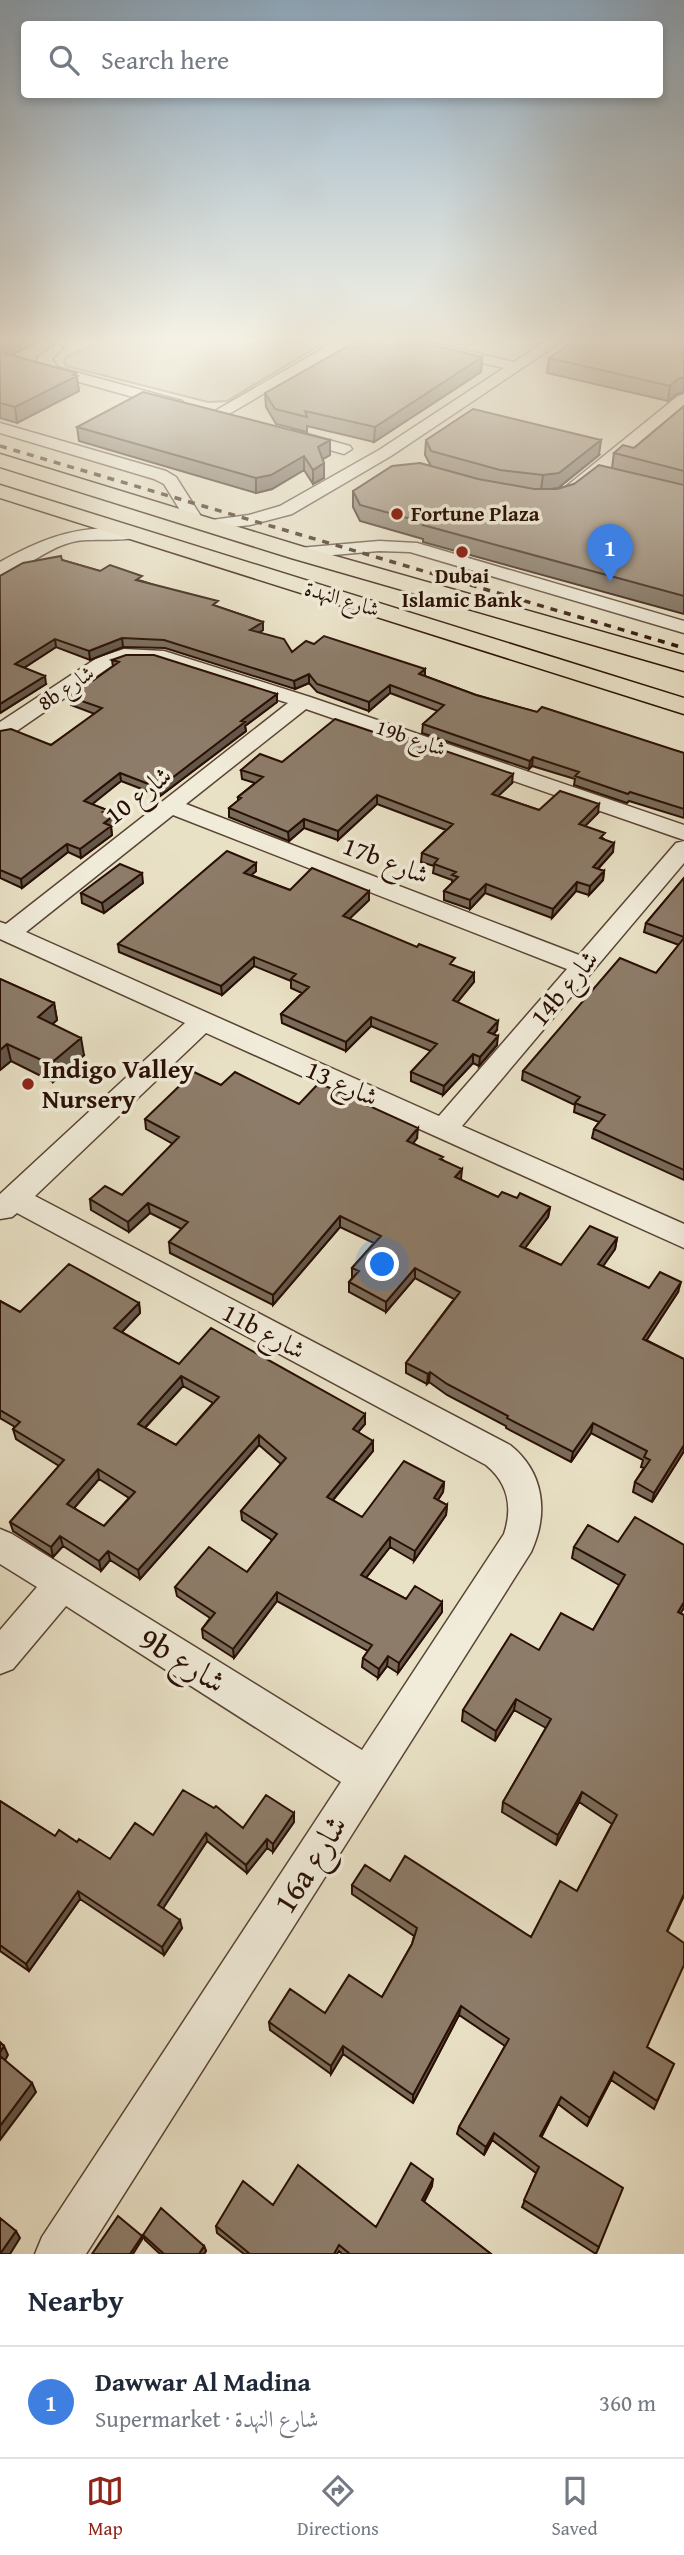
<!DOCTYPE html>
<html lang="en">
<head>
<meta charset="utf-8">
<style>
  :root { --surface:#fff; --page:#f2f2f3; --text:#1f2937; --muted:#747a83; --line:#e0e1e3; --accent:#8f2418 }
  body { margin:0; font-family:"Gentium Book Plus",Amiri,serif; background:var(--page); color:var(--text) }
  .you { position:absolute; left:383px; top:1265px; width:24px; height:24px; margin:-18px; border:5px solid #fff; border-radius:50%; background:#1a73e8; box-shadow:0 0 0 10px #1a73e833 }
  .badge { display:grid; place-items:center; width:46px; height:46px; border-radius:50%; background:var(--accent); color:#fff; font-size:23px; font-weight:700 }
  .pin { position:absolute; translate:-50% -58px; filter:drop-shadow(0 2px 4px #0008) }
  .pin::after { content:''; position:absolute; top:37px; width:24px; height:21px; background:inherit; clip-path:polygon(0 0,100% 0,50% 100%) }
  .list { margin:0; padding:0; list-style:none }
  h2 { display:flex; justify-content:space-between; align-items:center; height:91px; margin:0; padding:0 28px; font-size:30px }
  h2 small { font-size:23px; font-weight:400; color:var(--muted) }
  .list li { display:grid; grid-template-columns:46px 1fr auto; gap:21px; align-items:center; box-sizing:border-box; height:112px; padding:0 28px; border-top:2px solid var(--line) }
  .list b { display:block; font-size:26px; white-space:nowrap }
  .list p { margin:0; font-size:23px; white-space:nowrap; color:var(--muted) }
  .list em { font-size:23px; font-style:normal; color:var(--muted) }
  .icon { flex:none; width:38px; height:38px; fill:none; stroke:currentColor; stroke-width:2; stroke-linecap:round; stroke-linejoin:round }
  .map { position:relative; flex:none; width:684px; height:2254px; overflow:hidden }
  .search { position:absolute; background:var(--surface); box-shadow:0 4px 10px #0003; left:21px; right:21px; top:21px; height:77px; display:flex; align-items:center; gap:18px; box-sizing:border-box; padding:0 24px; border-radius:7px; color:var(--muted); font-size:26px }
  .sheet { height:203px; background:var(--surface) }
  nav { display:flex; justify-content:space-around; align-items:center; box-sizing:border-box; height:98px; border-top:2px solid var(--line); background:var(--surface); font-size:19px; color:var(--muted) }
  nav a { display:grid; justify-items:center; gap:4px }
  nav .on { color:var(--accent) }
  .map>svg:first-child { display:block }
  .green { fill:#c8bda5; stroke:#786654; stroke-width:2 }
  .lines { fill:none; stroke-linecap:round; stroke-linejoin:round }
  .minor-casing { stroke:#594434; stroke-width:3 }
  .major-casing { stroke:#290f04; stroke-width:3 }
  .minor { fill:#f1ecda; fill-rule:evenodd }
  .major { fill:#e9e1c6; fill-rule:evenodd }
  .rail { stroke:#290f04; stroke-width:3.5; stroke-dasharray:7 7; stroke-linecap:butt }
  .wall { fill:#796b5a; stroke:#290f04; stroke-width:2; fill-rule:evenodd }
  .shaded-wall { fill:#63574a; stroke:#290f04; stroke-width:2 }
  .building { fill:#8d7c69; stroke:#290f04; stroke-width:2; fill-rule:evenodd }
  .poi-dot { fill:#8f2418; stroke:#f1ecda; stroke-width:2.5 }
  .labels { text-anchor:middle; stroke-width:7; stroke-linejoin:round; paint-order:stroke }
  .far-poi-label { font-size:21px; font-weight:bold; fill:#290f04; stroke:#f1ecda; text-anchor:start }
  .far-street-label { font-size:21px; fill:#290f04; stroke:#f1ecda }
  .street-label { font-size:26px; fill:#290f04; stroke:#f1ecda }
  .poi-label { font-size:26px; font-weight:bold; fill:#290f04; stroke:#f1ecda; text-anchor:start }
  .near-street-label { font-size:32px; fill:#290f04; stroke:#f1ecda }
</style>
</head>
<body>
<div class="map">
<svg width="684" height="2254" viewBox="0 0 684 2254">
  <rect width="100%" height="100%" fill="#e9e1c6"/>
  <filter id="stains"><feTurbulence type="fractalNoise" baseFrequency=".00286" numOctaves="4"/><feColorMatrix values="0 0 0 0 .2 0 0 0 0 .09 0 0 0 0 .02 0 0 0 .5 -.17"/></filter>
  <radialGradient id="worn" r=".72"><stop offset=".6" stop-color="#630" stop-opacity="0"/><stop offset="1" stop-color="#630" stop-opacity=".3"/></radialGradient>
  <!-- green -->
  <path class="green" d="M108,338h224l-105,63 -19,1 -142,-36 -2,-5 4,-5z"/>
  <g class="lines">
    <!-- minor casing -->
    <g class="minor-casing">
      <path id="minor" d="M341,338h18l-137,80h-12l-2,-3z
        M386,338h26l102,24 36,-24h17l-176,118 -99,58 -42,11 -42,5 -9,-5h-10l-25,-41 -10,-5 -154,-46v-10l166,48 10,6 28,44 45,-6 31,-9 99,-56 125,-82 -116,-27z
        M56,344l7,4 -11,11 5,8 125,34 2,3 -8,5 -129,-36 -9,-9 -1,-6z
        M684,394v13l-104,86h-12l-3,-4 3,-4 110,-89z
        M293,430l57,16 2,3 -8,5 -57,-16 -2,-3z
        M111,528l22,1 9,5c-8,9 -50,4 -65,7 -29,5 -50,28 -77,35v-14c36,-20 69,-34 111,-34z
        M379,541l38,2 267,78v12l-274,-81 -31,-1 -80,7 -9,-5 9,-5z
        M124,649l40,2 146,46 374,128v15l-378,-131 -120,95 393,151 97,-112 8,-2v22l-222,263 222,98v24l-478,-215 -171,163 475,249c34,27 39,68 21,107l-445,702h-51l7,-17 299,-455 -275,-176 -53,63 -13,5v-44l37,-43 -37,-23v-35l12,5 350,216 142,-216c9,-27 4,-51 -18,-69l-469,-252 -5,4 -12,2v-25l185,-171 -185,-84v-17l6,2 282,-221 -133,-42h-29l-15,5 -103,71 -8,1v-16l97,-64zM173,815l394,154 -128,147 -413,-184z"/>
    </g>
    <!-- major casing -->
    <g class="major-casing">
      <path id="major" d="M0,454l307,94 377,107v16l-393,-113 -291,-91z
        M0,485l684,213v16l-684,-216z"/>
    </g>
    <!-- minor -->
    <use href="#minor" class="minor"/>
    <!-- major -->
    <use href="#major" class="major"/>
    <!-- rail -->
    <path class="rail" d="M0,446l684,202"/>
  </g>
  <!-- wall -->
  <path class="wall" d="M0,338h47l-36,17 65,21 3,15 -62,32 -17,-5z
    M684,338v54l-7,2 -9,7 -121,-28 2,-15z
    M482,357l-1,15 -107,70 -67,-16v6l-31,-8 -10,-17 -1,-14z
    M684,406v208l-261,-72v-3l-63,-18 -7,-14v-16l78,-25 -6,-11 1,-15 173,15 -42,34 17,-5 38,-16 2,-15 20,-5z
    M77,427l253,13v15l-7,4 1,19 -11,6 -9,-14 -32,19 -16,4 -177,-52z
    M62,560l38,11 42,10 121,41v8l-4,2 33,20 133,24 51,19 208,58v65l-55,-17 -2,2 -53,-18 1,-6 -43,-13 -3,3 -107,-36 1,-9 15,-13 -48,-18 -21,18 -52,-19 -8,-9 -14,6 -130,-41 -42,-1 -33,13 -34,-13 -32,21 22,16 -46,29v-137z
    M112,660l165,34v8l-32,24 1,5 -86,65 -39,-15 -30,23 16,6v4l7,11 -3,2 1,8 -31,23 -13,-6 -46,36 -22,-10v-147l51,14 44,-31 -24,-9 -1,-8 43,-30z
    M282,762l230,21 -14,13 41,14 59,3 -13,13 19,13 9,13 -15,17 6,2 -1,9 -14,15 -13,-4 -24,27 -67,-25 -15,16 -26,-9v-9l8,-8v-3l-19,-7 1,-7 -13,-4 1,-9 24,-23 -69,-26 -39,36 -34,-12 -15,13 -60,-24v-9l9,-7v-4l17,-14 -13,-4 -1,-9z
    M256,871l-5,4 39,15 79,1v9l-20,19 105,47 20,16 -17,20 40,28 -4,5 4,10 -18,21 -6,-3 -30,32 -32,-14v-9l20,-21 -60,-25 -25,25 -64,-28 -1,-9 21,-21 -11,-5v-7l-37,-15 -32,29 -103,-43 -1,-8z
    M684,878v302l-92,-42 2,-9 5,-7 -25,-10 1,-7 -53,-25 1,-9 133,-98 23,-28 -35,-13 2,-9z
    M143,883l-39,30 -22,-10 -1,-10z
    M0,979l54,24 3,17 -5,4 32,31 -31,27 -42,-21 -11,9z
    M221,1085l78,19 118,34 -4,5 30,17 18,20 37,17 19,1 33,9 -2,10 -23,31 36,17 56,-27 -2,11 -13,17 47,22 29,4 -32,48 38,19v92l-32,51 -19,-10 2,-10 9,-14 -3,-1 2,-7 -52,-27 -20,29 -65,-34v-2l-59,-31 -18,-13 -2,2 -21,-11v-10l48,-64 -39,-21 -29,34 -37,-20v-10l3,-4v-10l22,-25 -34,-16 -67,78 -103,-52 -1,-11 13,-13 -32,-16 -21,19 -38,-22 -1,-11 32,-4 51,-51 -27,-15 -1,-10z
    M0,1301l20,11 119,-9 1,10 -18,19 57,32 186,50v10l-7,8 15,19 -40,49 29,17 82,-35 -1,10 -5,8 9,5 -1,10 -32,46 -24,-14 -24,31 40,21 36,3v10l-44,61 -11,-7 -9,12 -16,-11 1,-9 5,-7 -91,-50 -43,57 -31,-20 -1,-9 8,-11 -33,-22 -2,-9 72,-15 25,-32 -30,-20 -1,-9 40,-47 -22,-19 -119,134 -30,-19 -9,11 -38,-25 -10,11 -40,-26 -3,-9 49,-56 -43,-27 -3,-10 2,-2 -15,-9zM183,1386l30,17 -37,42 -31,-17zM99,1479l30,19 -25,28 -30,-18z
    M618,1542l66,3v63l-4,5 4,2v281l-17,36 -20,115 27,17 -20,45 -43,-29 -24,46 -29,-22 -17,33 58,110 -3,7 -74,-47 14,-34 -44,-33 -8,15 -27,-21 2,-7 46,-81 -46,-31 -46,88 -70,-49 -12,20 -61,-44 -1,-8 56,-9 57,-16 30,-53 2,-8 -62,-42v-9l38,-4 141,56 46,-46 35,-67 -33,-22 -23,43 -54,-33 1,-10 43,-74 -32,-18 -19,31 -33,-20 1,-11 76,-60 54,-20 26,-45 -47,-27 2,-11z
    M0,1801l55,35 55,23 43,-24 90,-7 51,-15v9l-21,30 -6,-4 -20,25 -40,-32 -44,67 19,20 -18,27 -84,-56 -51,72 -29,-20z
    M432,2186l-8,16 67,52h-149l-3,-3 -2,3h-93l-27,-21 -1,-7 57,-21 103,22z
    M143,2235l61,11 2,5 -2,3h-44l-15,-14z"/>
  <!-- shaded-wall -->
  <path class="shaded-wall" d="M14,338h33l-47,22v-16z
    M482,357l-1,15 -107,70 1,-15z
    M76,373l3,18 -62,32 -2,-16z
    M679,378h5v14l-7,2 -9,7 2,-15z
    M330,440v15l-12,7v-15z
    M601,440l-2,15 -41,33 -17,2 2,-15z
    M304,456v14l-32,19 -16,4v-15z
    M324,463v15l-11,6v-14z
    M263,622v8l-12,8 -1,-8z
    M122,638l1,9 -33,13 -1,-9z
    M55,639l1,8 -40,26 -1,-9z
    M425,669v8l-6,-3z
    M309,674v9l-14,6 -1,-8z
    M45,676l1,8 -46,29v-9z
    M390,685v8l-21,18v-9z
    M277,694v8l-32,24 1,5 -86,65 -1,-8 82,-67z
    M533,757l-1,9 -3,3 1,-8z
    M120,773l1,8 -36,29 -1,-9z
    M513,774l-1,9 -21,20 1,-9z
    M377,795v9l-39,36v-9z
    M599,804l-1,9 -20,20 1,-9z
    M113,816l1,9 -3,2 1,8 -31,23 -1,-9 24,-26z
    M304,819v9l-15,13 -1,-9z
    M614,843l-1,9 -22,24 2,-9z
    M67,844l1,8 -46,36 -1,-9z
    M256,863v8l-11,10 -1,-8z
    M604,871l-1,9 -14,15 1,-9z
    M142,873l1,10 -39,30 -2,-10z
    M577,882l-1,9 -24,27 1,-9z
    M486,884l-1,9 -15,16v-9z
    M369,891v9l-26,25v-9z
    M254,957v9l-32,29 -1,-9z
    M474,973v9l-22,27 1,-9z
    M54,1003l3,17 -16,14 -3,-17z
    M371,1017v9l-25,25v-9z
    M498,1021l-1,9 -10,11 1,-9z
    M498,1036l-1,9 -18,21 1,-9z
    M81,1038l3,17 -31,27 -3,-18z
    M7,1044l4,17 -11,9v-20z
    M473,1054v9l-30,32 1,-9z
    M418,1128l-1,10 -10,13v-10z
    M462,1169l-1,10 -7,8 1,-10z
    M148,1203l2,10 -21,19 -1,-10z
    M550,1207l-2,10 -29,39 1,-10z
    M340,1216v11l-67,78v-10z
    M617,1238l-2,11 -18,26 1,-11z
    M415,1268v10l-29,34v-10z
    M681,1282l-3,10 -37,57 2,-10z
    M139,1303l1,10 -24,25 -2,-10z
    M430,1372l-1,10 -2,2 1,-10z
    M181,1376l2,10 -44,48 -1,-10z
    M365,1414v10l-13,15 1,-10z
    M593,1423l-2,10 -20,29 2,-10z
    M259,1435v10l-119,134 -2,-9z
    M373,1441v10l-46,56v-10z
    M684,1445v6l-32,51 2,-9z
    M98,1469l1,10 -30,35 -2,-10z
    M444,1482l-1,10 -10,15 1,-9z
    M447,1505l-1,10 -32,46 1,-10z
    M60,1536l3,10 -10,11 -2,-10z
    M390,1537v10l-29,37v-9z
    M108,1551l2,9 -9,11 -2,-10z
    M277,1592v9l-43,57 -1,-9z
    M442,1602v10l-44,61 1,-10z
    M684,1602v6l-9,14 3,-10z
    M388,1656l-1,10 -9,12 1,-9z
    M516,1699l-2,11 -19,31 1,-10z
    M582,1792l-3,10 -23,43 2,-10z
    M294,1813v9l-21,30v-8z
    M206,1833l1,8 -47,72 -2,-8z
    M267,1839v9l-20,25 -1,-8z
    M78,1891l2,8 -51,72 -3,-7z
    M180,1920l2,8 -18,27 -2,-8z
    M461,2006l-2,9 -46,88v-8z
    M4,2046l4,9 -5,9 -3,-5v-7z
    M343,2046v8l-12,20v-8z
    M614,2072l-3,8 -24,46 3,-8z
    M32,2083l4,9 -36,48v-14z
    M561,2097l-3,7 -20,40 2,-8z
    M494,2133l-2,7 -8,15 2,-8z
    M433,2179l-1,7 -11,21 1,-7z
    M16,2231l4,7 -10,16h-10z
    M142,2236l1,2 -10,16h-3z
    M204,2246l2,5 -2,3h-5z"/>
  <!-- building -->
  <path class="building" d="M0,338h14l-14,6z
    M363,338h41l78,19 -107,70 -70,-16 2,6 -32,-8 -10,-16z
    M578,338h106v40h-5l-9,8 -121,-28z
    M0,352l76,21 -3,2 4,1 -62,31 -15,-4z
    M143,392l187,48 -12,7 6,16 -11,7 -9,-14 -33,19 -15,3 -179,-51z
    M684,406v65l-70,-18 9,-8 11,3z
    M473,409l128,31 -42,33 -16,2 -43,-5 -69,-19 -5,-11z
    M420,463l58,16 56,10h23l17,-5 25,-19 85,20v111l-261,-71 3,-2 -66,-18 -7,-14 39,-25z
    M61,556l1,4 38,11 10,-6 32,11 -6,4 82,21 -5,4 50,17 -13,8 34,9 8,13 14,-11 8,3 10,-8 101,33 -6,5 57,21 61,17 5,-5 142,46v56l-54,-17 -2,2 -53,-18 4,-4 -46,-15 -3,4 -107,-37 21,-19 -54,-20 -21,17 -52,-18 -8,-10 -15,7 -130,-41 -42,-2 -33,13 -34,-12 -40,25 30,12 -45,28v-128l23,-13z
    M126,655h28l123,39 -36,27 4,1 -86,66 -39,-15 -36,28 23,9 -4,2 10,4 -9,7 7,3 -31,23 -13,-5 -46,35 -21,-9v-139l11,-2 40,16 51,-37 -32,-11 49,-35 -7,-2z
    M335,719l68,23 4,-4 106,36 -21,20 47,16 21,-19 39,13 -20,20 26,9 -5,5 14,5 -21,24 11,4 -14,15 -13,-4 -24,27 -67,-25 -16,16 -26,-9 14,-14 -6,-2 4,-3 -22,-8 4,-5 -16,-6 31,-29 -76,-29 -39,36 -34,-12 -16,13 -59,-24 12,-10 -3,-1 25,-20 -22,-7 19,-16 22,8z
    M227,851l29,12 -12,10 46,17 22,-22 57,23 -26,25 74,31 2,-3 36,14 -5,6 24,9 -21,27 45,21 -10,11 10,4 -18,21 -7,-3 -29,32 -33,-14 26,-28 -66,-27 -25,25 -65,-28 28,-27 -18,-8 5,-5 -42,-17 -33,29 -103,-42z
    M120,864l22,9 -40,30 -21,-10z
    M684,878v59l-38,-14z
    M684,938v232l-90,-41 11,-14 -30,-12 5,-6 -57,-26 97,-113 36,15z
    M0,979l54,24 -16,14 43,21 -31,26 -43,-20 -7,6z
    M194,1072l27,13 14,-13 64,32 20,-21 99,45 -11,13 36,16 -3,2 22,10 -7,8 43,20 4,-5 15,6 3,-5 30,14 -30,39 41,19 29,-39 27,12 -19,26 51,24 11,-16 21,10 -38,57 41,20v86l-30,48 -19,-11 15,-22 -6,-3 3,-6 -54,-28 -20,29 -66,-34 1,-2 -61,-32 -17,-12 -2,2 -22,-11 54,-71 -45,-24 -29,34 -37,-20 10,-11 -7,-3 29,-32 -41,-20 -67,79 -104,-53 19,-20 -40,-19 -20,19 -38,-23 15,-13 17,9 57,-58 -34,-18z
    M69,1264l70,39 -25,25 65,36 32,-36 154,86 -12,15 20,12 -46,56 35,20 42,-56 40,21 -10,16 13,7 -32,46 -25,-14 -29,38 45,24 9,-13 27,16 -43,61 -11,-7 -9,13 -16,-11 9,-13 -95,-53 -44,57 -31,-20 13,-16 -40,-26 34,-40 38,25 30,-38 -36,-23 45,-53 -27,-23 -121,135 -30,-19 -9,10 -39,-25 -9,11 -41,-25 54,-62 -51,-31 7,-7 -20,-12v-109l20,11zM181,1376l38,21 -43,48 -38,-21zM98,1469l37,23 -31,34 -37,-22z
    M635,1517l49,28v57l-6,10 6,3v279l-17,37 17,12v22l-37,82 27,17 -17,37 -43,-29 -24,46 -29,-21 -21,39 83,52 -24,59 -75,-47 15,-33 -45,-34 -8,14 -27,-20 50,-88 -24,-16 -24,-17 -48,89 -70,-49 -12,20 -62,-44 21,-33 35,24 24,-38 33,22 30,-53 5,-16 -65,-43 13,-20 25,16 15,-25 126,81 29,-56 17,10 40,-76 -35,-23 -24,43 -55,-33 48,-83 -35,-20 -20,32 -33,-21 48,-76 28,16 22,-37 32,17 32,-55 -51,-28 14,-22 30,17z
    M183,1790l31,18 2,-2 27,22 23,-33 28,18 -21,31 -6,-5 -21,26 -40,-32 -48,72 22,15 -18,27 -84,-56 -52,73 -26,-19v-144l55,35 4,-6 18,12 2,-3 31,20 25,-36 18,12z
    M0,2042l4,4 -4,6z
    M0,2056l32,27 -32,43z
    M411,2163l22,16 -11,21 69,54h-141l-11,-9 -5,9h-84l-34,-28 27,-45 30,24 25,-40 78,62z
    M161,2208l43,38 -5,8h-35l-21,-19z
    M118,2216l24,20 -12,18h-38z
    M0,2218l16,13 -16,23z"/>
  <!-- sky -->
  <linearGradient id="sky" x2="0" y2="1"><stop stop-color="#8eaac0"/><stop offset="0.52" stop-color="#f5f2e5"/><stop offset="1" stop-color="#f5f2e5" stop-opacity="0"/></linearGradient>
  <rect width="684" height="654" fill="url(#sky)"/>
  <!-- markers -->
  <g class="poi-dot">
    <circle cx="397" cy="514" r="7"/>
    <circle cx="462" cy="552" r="7"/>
    <circle cx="28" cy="1084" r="7"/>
  </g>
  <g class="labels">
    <!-- far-poi labels -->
    <g class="far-poi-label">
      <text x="411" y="521">Fortune Plaza</text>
      <text x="462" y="583" text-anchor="middle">Dubai<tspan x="462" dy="24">Islamic Bank</tspan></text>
    </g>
    <!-- far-street labels -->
    <g class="far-street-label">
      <text transform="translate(342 599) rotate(17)" y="7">شارع النهدة</text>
      <text transform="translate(66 688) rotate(-34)" y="7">8b شارع</text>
      <text transform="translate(411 738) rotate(19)" y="7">19b شارع</text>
    </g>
    <!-- street labels -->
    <g class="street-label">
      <text transform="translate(138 795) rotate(-38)" y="9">شارع 10</text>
      <text transform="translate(386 860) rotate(21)" y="9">17b شارع</text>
      <text transform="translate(564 988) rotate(-50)" y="9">14b شارع</text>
      <text transform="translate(342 1083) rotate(24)" y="9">شارع 13</text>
      <text transform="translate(264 1331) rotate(28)" y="9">11b شارع</text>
    </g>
    <!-- poi labels -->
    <g class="poi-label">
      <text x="42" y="1078">Indigo Valley<tspan x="42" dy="30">Nursery</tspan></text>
    </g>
    <!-- near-street labels -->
    <g class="near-street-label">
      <text transform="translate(183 1660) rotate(32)" y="11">9b شارع</text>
      <text transform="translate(310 1864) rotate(-58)" y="11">16a شارع</text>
    </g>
  </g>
  <rect width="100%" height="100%" filter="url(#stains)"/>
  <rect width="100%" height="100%" fill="url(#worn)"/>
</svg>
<div class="you"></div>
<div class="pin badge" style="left:610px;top:582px;background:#3f7fe0">1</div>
<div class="search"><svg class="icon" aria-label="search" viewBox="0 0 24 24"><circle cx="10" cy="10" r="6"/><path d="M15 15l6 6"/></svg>Search here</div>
</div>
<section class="sheet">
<h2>Nearby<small></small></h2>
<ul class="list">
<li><span class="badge" style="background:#3f7fe0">1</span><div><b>Dawwar Al Madina</b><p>Supermarket · شارع النهدة</p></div><em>360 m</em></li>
</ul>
</section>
<nav>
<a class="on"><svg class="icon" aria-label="map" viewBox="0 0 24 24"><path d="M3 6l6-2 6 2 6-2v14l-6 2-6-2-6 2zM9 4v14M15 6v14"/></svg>Map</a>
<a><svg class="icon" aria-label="directions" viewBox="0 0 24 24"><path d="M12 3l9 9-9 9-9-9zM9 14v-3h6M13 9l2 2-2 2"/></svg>Directions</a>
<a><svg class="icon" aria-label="saved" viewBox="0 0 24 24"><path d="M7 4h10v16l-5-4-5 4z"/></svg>Saved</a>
</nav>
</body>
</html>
